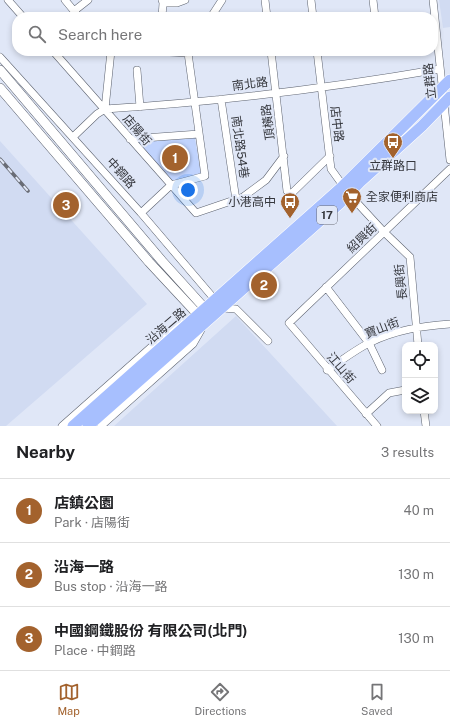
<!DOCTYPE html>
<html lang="en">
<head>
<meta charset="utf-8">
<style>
  :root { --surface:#fff; --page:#f6f6f6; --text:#202124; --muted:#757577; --line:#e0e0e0; --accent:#a3622d }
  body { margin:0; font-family:"Public Sans","Noto Sans TC",sans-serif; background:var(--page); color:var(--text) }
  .controls { position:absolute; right:12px; bottom:12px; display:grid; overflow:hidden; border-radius:8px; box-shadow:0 2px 6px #0003 }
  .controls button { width:36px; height:36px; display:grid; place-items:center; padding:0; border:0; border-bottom:1px solid var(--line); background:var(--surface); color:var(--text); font:20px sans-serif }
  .you { position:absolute; left:188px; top:190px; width:14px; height:14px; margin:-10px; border:3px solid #fff; border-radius:50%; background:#1a73e8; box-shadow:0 0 0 6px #1a73e833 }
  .badge { display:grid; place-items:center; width:26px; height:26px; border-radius:50%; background:var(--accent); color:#fff; font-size:13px; font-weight:700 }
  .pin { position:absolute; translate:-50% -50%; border:2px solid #fff; box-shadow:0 1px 4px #0006 }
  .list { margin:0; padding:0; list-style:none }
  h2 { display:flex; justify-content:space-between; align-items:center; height:52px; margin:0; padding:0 16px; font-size:17px }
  h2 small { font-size:13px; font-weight:400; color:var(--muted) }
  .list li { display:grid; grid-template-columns:26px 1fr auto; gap:12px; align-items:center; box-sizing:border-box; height:64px; padding:0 16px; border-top:1px solid var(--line) }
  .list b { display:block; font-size:15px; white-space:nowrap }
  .list p { margin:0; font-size:13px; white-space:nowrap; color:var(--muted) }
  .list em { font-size:13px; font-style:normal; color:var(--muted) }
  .icon { flex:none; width:22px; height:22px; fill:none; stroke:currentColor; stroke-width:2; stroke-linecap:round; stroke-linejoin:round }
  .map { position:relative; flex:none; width:450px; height:426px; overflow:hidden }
  .search { position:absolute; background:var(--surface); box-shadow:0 2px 6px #0003; left:12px; right:12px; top:12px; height:44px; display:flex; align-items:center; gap:10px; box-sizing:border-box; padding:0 14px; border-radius:16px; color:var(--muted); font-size:15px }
  .sheet { height:244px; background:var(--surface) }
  nav { display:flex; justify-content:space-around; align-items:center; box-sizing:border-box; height:56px; border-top:1px solid var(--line); background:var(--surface); font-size:11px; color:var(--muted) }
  nav a { display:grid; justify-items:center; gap:2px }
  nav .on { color:var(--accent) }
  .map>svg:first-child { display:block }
  .built { fill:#d1dbf2 }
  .green { fill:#c0d3fd }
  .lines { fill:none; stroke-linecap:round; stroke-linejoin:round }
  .minor-casing { stroke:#5c626f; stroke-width:8 }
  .tertiary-casing { stroke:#5c626f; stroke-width:10 }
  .primary-casing { stroke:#fff; stroke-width:12 }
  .minor { stroke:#fff; stroke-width:7 }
  .tertiary { stroke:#fff; stroke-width:9 }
  .primary { stroke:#a7bffe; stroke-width:11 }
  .rail-casing { stroke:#696c75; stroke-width:3.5 }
  .rail { stroke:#e0e7f7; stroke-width:2; stroke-dasharray:6; stroke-linecap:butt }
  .labels { text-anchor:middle; stroke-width:4; stroke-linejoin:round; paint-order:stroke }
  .shield { fill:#e0e7f7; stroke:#686b74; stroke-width:1 }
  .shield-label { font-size:11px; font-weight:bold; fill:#34363c }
  .street-label { font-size:12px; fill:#34363c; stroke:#e0e7f7 }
  .poi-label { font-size:12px; fill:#34363c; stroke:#e0e7f7 }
</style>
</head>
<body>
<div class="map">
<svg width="450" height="426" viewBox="0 0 450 426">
  <rect width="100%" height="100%" fill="#e0e7f7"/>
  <!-- built -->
  <path class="built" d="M439,0h11v27l-7,1z
    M0,141l147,163 -141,122h-6z
    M236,316l101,110h-223l82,-74z"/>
  <!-- green -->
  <path class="green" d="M195,138l6,36 -29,7 -35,-39z"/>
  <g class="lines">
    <!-- minor casing -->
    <g class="minor-casing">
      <path id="minor" d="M8,0l15,17
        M65,0l14,17
        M265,0l2,17
        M311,0l2,17
        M373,0l2,17
        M433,0l17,160
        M163,3h14l8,-3
        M74,11l14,-11
        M162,17l1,-14 -1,-3
        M211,17l11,-17
        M53,51l143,162 47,-16 23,-17 18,-24
        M151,51l37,2
        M271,51l16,140 4,3 39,-38
        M317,51l14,118 18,25 35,38 26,25 8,88
        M0,57l141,156 81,95 14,1 32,32
        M137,70l3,37
        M221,99l15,101
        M105,109l6,-58
        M73,137l24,-23 8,-5c111,-7 225,-21 335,-40
        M130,139l69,-5
        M141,213l30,-28 34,-9 -17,-123 1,-2
        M326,287l43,56 13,27
        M327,370c14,-9 28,-20 42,-27 26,-13 53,-17 81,-19
        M424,411l2,15
        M366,414l23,-21 16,-3
        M62,426l114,-101 11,-5
        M101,426l92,-82 8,-14
        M377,426l-88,-103 161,-154"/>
    </g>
    <!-- tertiary casing -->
    <g class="tertiary-casing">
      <path id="tertiary" d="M0,70l162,191 47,52
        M0,88l149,174 53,57"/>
    </g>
    <!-- primary casing -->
    <g class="primary-casing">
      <path id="primary" d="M73,426l270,-240 107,-106
        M88,426l251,-222 21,-22 62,-56 28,-29"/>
    </g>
    <!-- minor -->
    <use href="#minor" class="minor"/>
    <!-- tertiary -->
    <use href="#tertiary" class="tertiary"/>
    <!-- primary -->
    <use href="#primary" class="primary"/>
    <!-- rail casing -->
    <g class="rail-casing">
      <path id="rail" d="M0,159l28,32"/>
    </g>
    <!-- rail -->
    <use href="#rail" class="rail"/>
  </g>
  <!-- icons -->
  <defs>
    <g id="bus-pin" transform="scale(1)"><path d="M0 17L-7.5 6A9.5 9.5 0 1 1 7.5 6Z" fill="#a3622d" stroke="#e0e7f7"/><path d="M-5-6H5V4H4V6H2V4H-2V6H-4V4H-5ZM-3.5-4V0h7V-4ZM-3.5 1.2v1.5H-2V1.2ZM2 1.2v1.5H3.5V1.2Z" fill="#fff"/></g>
    <g id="supermarket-pin" transform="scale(1)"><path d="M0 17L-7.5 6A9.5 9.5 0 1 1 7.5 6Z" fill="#a3622d" stroke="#e0e7f7"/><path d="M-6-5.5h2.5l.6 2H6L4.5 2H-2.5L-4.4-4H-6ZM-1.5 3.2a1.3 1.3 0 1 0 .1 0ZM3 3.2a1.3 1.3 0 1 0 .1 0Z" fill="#fff"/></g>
  </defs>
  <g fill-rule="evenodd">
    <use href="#bus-pin" x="393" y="142"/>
    <use href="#supermarket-pin" x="352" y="197"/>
    <use href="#bus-pin" x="290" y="202"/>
  </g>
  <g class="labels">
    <!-- shield labels -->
    <rect class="shield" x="317" y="206" width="20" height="18" rx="3"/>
    <g class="shield-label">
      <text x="327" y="219">17</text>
    </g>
    <!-- street labels -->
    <g class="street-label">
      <text transform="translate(430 81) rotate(-96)" y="4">立群路</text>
      <text transform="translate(250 84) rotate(-7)" y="4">南北路</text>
      <text transform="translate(268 122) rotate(-97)" y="4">頂橫路</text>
      <text transform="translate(337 124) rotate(83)" y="4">店中路</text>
      <text transform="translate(137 130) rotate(49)" y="4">店陽街</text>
      <text transform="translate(240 147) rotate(82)" y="4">南北路54巷</text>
      <text transform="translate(121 173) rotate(48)" y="4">中鋼路</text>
      <text transform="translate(362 238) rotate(-44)" y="4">紹興街</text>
      <text transform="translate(401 282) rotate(-96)" y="4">長興街</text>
      <text transform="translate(166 326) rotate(-41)" y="4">沿海二路</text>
      <text transform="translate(382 328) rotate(-21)" y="4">寶山街</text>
      <text transform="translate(341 368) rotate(49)" y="4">江山街</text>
    </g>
    <!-- poi labels -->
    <g class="poi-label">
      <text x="393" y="170">立群路口</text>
      <text x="366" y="201" text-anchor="start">全家便利商店</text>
      <text x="276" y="206" text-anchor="end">小港高中</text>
    </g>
  </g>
</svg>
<div class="controls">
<button><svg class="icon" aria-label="locate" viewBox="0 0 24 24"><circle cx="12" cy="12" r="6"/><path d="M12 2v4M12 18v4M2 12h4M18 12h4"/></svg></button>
<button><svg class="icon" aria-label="layers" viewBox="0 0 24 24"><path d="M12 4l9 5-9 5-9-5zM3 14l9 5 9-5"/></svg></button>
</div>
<div class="you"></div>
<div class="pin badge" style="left:175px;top:158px">1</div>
<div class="pin badge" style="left:264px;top:285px">2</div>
<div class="pin badge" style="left:66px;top:205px">3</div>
<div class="search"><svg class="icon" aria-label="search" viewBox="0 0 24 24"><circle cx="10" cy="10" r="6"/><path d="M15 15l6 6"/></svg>Search here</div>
</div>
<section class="sheet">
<h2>Nearby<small>3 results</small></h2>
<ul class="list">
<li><span class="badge">1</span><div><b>店鎮公園</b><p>Park · 店陽街</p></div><em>40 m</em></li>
<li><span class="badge">2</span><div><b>沿海一路</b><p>Bus stop · 沿海一路</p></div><em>130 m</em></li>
<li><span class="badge">3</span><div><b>中國鋼鐵股份 有限公司(北門)</b><p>Place · 中鋼路</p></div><em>130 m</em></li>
</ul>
</section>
<nav>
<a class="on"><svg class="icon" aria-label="map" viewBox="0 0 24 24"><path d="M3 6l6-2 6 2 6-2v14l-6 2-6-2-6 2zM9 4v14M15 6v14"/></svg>Map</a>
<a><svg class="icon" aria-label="directions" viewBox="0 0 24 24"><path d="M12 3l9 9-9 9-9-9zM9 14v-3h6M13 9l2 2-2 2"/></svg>Directions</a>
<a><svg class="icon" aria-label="saved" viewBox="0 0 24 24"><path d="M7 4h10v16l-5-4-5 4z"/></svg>Saved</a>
</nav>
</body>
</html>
